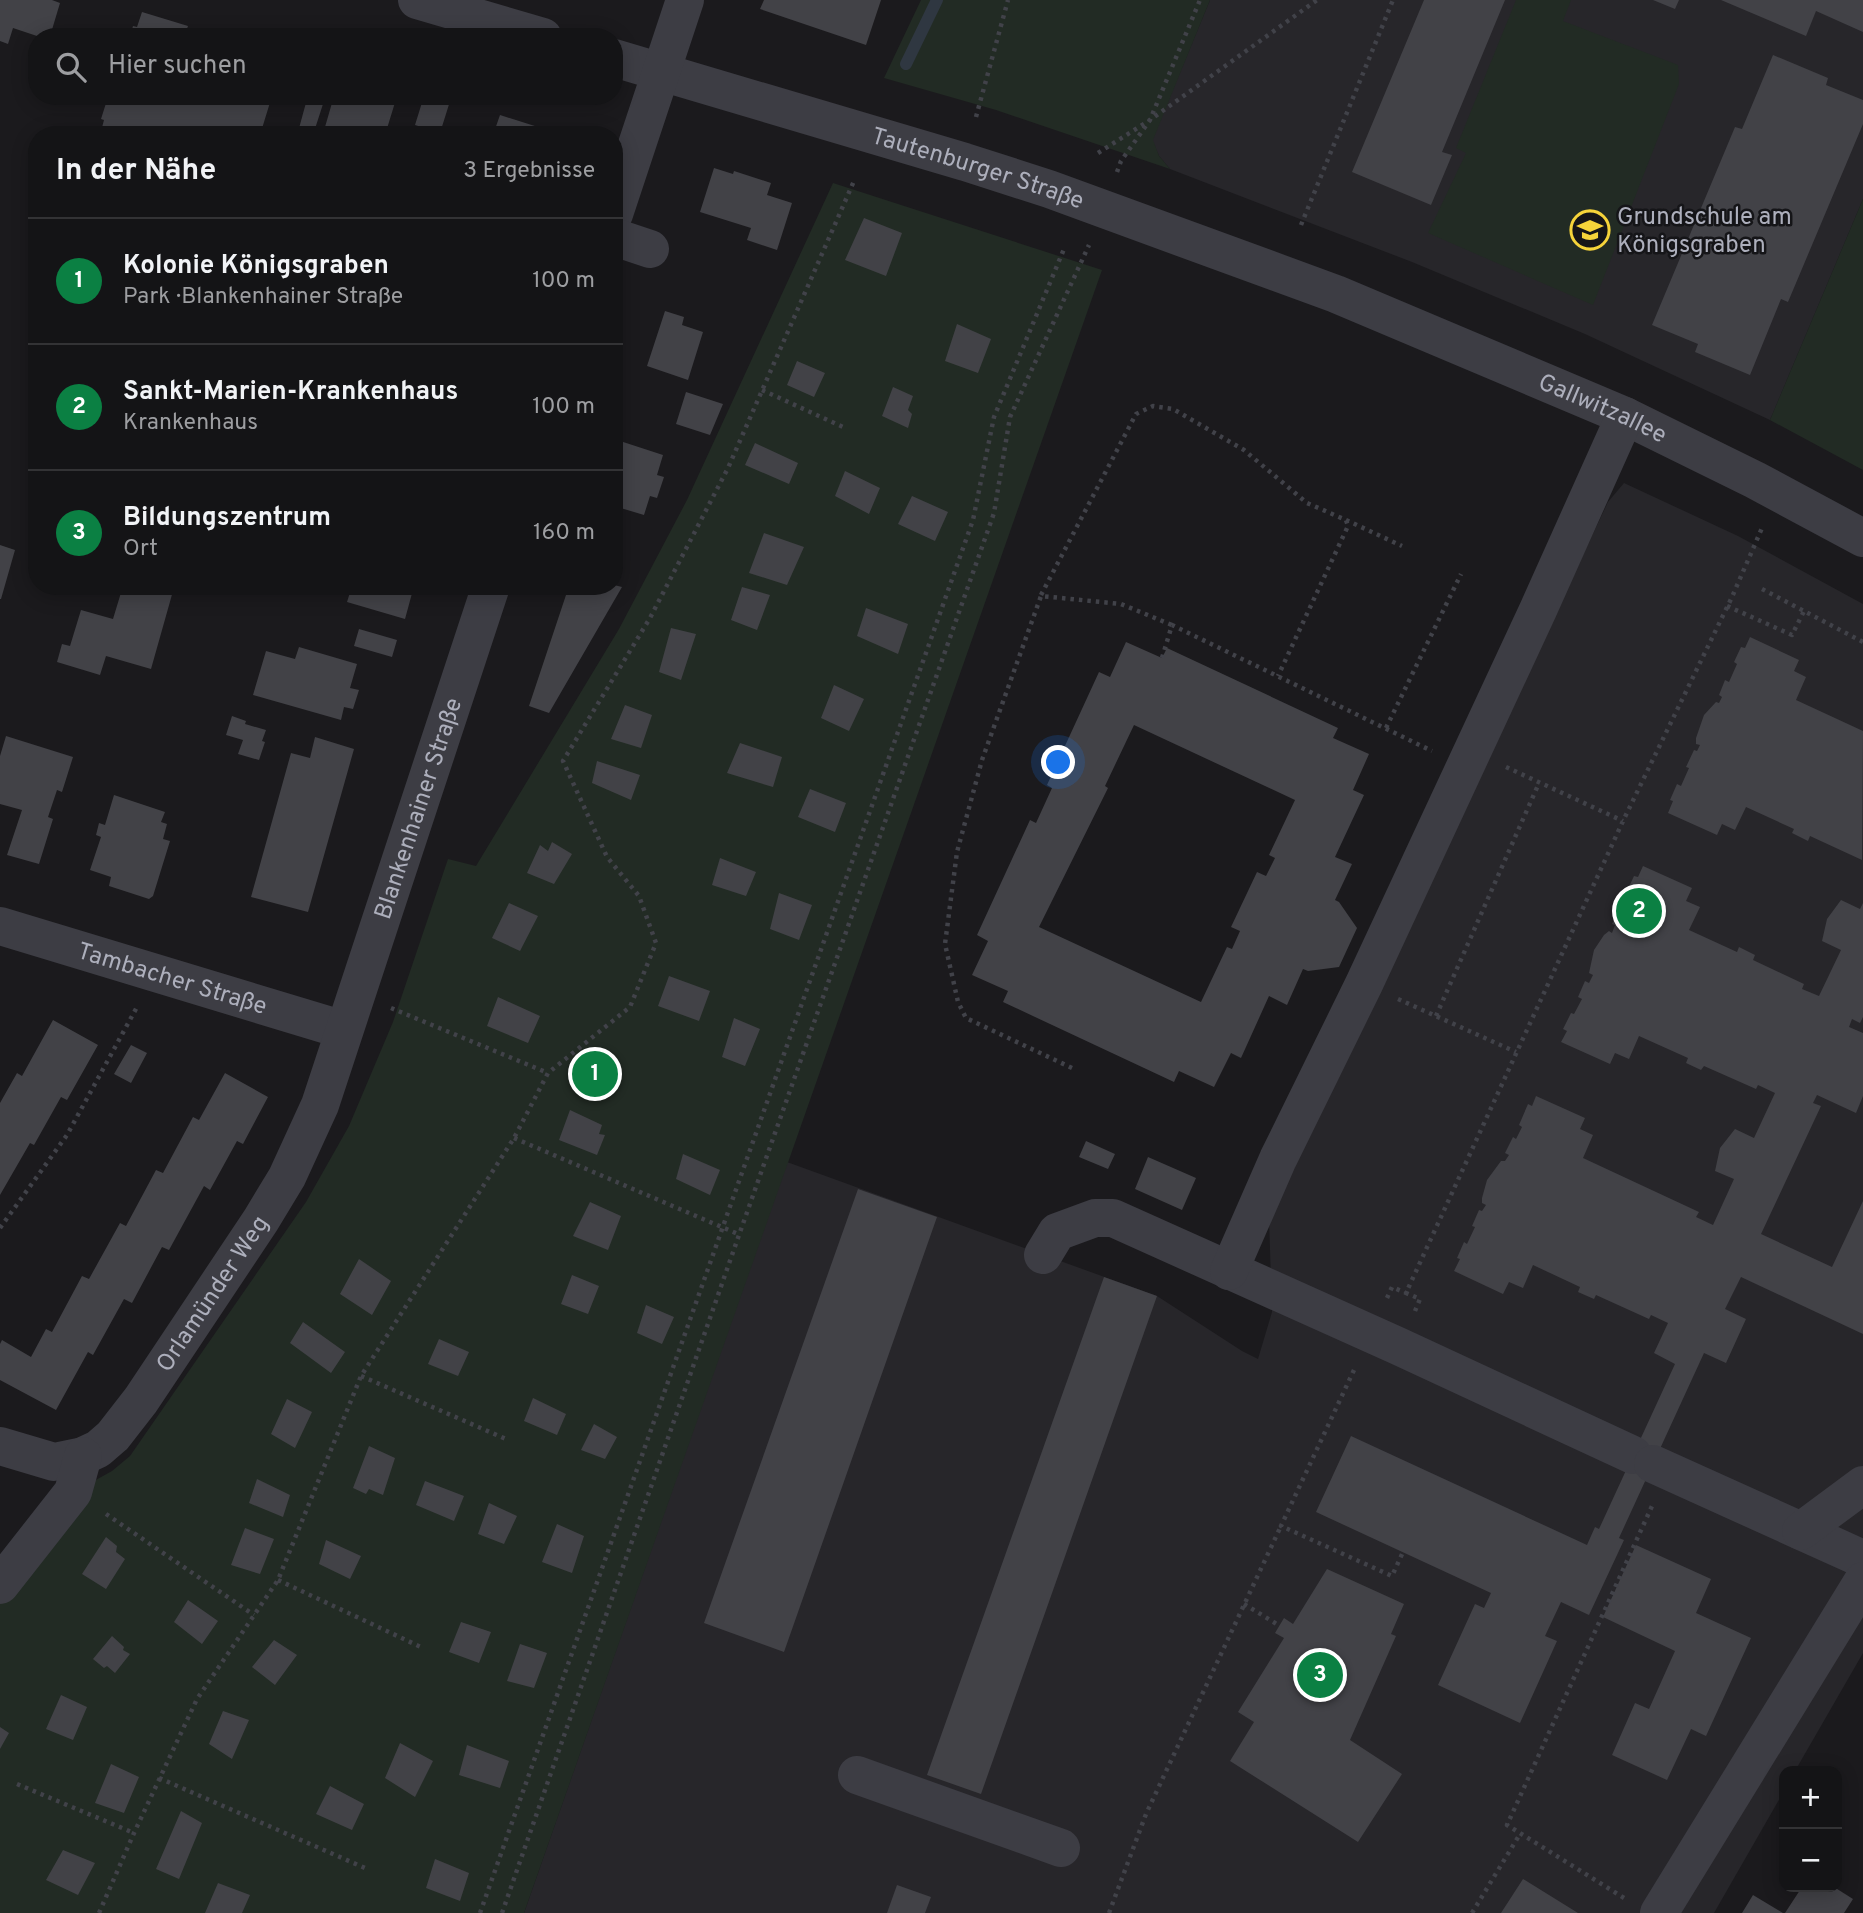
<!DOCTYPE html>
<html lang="de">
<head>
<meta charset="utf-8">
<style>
  :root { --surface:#141416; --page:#212123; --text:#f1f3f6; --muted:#9d9ea1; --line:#333335; --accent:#0b8043 }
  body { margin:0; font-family:Overpass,sans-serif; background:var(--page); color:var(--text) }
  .controls { position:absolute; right:21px; bottom:21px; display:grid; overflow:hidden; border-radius:14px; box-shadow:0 4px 18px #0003 }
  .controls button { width:63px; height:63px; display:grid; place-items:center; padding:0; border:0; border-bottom:2px solid var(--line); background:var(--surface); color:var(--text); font:35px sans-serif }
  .you { position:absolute; left:1059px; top:763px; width:24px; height:24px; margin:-18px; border:5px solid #fff; border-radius:50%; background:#1a73e8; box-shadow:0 0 0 10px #1a73e833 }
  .badge { display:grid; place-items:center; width:46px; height:46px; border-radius:50%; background:var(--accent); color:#fff; font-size:23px; font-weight:700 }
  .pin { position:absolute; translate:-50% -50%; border:4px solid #fff; box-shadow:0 2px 7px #0006 }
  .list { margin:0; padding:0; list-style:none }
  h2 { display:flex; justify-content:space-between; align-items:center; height:91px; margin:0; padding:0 28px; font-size:30px }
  h2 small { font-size:23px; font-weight:400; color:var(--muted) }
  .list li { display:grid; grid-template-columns:46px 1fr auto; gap:21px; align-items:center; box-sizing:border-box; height:126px; padding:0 28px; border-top:2px solid var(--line) }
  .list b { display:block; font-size:26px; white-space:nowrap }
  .list p { margin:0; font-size:23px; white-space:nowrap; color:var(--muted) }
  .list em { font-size:23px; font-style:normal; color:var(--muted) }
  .icon { flex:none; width:38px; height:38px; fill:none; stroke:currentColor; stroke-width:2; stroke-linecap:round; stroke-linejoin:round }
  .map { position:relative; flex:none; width:1863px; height:1913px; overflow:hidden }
  .search { position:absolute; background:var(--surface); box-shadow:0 4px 18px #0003; left:28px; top:28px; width:595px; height:77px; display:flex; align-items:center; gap:18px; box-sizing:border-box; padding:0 24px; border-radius:28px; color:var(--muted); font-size:26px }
  .panel { position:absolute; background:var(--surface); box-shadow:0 4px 18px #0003; left:28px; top:126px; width:595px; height:469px; border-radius:28px }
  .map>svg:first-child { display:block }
  .built { fill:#27262a }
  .green { fill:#222b24 }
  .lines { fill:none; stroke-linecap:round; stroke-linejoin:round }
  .stream { stroke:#2f3741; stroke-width:12 }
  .building { fill:#424247; fill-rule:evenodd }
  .path { stroke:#414249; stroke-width:4.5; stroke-dasharray:3.5 5; stroke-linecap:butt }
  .minor { stroke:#3d3d44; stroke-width:38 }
  .labels { text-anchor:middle; stroke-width:5; stroke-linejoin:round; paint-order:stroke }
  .street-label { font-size:24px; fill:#adafbc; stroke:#151518 }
  .poi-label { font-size:24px; fill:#adafbc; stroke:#151518; text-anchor:start }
</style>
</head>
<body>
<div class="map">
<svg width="1863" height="1913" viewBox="0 0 1863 1913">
  <rect width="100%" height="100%" fill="#1b1a1d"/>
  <!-- built -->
  <path class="built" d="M1210,0h653v199l-93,221 -185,-86 -173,-72 -242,-93 -11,-13 -7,-16z
    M1624,483l114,53 125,68v1049l-68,118h-11v20l-70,122h-1190l263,-751 370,134 85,55 16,8 14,-47 -3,-94 339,-716z"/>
  <!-- green -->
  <path class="green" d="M921,0h289l-57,140 6,16 11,13 -174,-59 -112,-32z
    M1516,0h55l-8,21 115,44 1,19 -86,221 -165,-72 38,-80 -10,-5z
    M833,183l269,87 -578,1643h-524v-342l94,-90 18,-10 18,-15 176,-254 43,-76 44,-104 55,-163 28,7 143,-237 68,-129z
    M1863,199v271l-93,-50z"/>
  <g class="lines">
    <!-- stream -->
    <path class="stream" d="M906,64l31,-64"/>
  </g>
  <!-- building -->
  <path class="building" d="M0,0h52l8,3 -9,30 -8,-2 -3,6 -27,-9 -5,16 -8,-3z
    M764,0h117l-15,45 -106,-36z
    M1424,0h81l-63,152 10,3 -21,50 -79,-33z
    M1653,0h26l-4,9z
    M1721,0h142v32l-47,-21 -10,25z
    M142,12l46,14 -4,11h-54l3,-11 4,1z
    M1773,55l55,23 -2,7 37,15v24l-75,178 -7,-3 -31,76 -55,-23 3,-8 -46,-19 83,-198 7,2z
    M113,96h159l-12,39h-160l4,-15 -3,-1 6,-19 5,1z
    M334,96h63l-12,39h-34l-26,-8z
    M424,96l27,2 -11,35 -25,-8z
    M307,99l16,5 -10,31 -15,-3z
    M500,115l60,19v1h-67z
    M714,168l19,6 1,-3 37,12 -4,12 25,8 -15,47 -30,-10 4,-12 -51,-16z
    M864,218l38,15 -16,43 -41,-16z
    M665,311l19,6 -2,8 21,7 -15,48 -41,-14z
    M957,324l34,15 -13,34 -33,-12z
    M797,361l28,12 -11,24 -27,-12z
    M893,387l20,9 -5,14 4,4 -4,14 -26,-12z
    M686,392l37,12 -13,31 -34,-11z
    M617,440l46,15 -6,20 7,2 -7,21 -7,-2 -6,19 -30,-9v-58z
    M755,443l43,20 -9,21 -44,-19z
    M845,471l35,17 -11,26 -34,-18z
    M912,496l36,16 -13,29 -37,-17z
    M764,533l40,14 -17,38 -38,-12z
    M0,545l15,5 -14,49h-1z
    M614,585l8,2 -73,126 -20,-7 40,-120z
    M123,586h32l18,5 -22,78 -45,-13 -6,19 -43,-13 5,-18 8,2 11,-36 32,9z
    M352,586h62l-9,33 -58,-17z
    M742,587l28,8 -13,35 -26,-10z
    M866,608l42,16 -10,30 -41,-18z
    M671,628l25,6 -15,46 -22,-8z
    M359,629l38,11 -5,17 -38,-11z
    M1750,637l49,23 -5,11 12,6 -10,23 67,31 -1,129 -52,-24 -2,5 -16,-8 2,-4 -48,-22 -11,23 -13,-6 -5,11 -49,-22 5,-12 -3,-1 7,-16 4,2 8,-18 -3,-1 8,-17 3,1 3,-6 -4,-1v-6l8,-23 12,-13 3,1 3,-6 -3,-2 6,-15 4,2 8,-18 -3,-2 7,-15 4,1z
    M1126,642l36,16 5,-10 171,80 -5,10 36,16 -16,36 11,5 -29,62 17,7 -17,36 4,2 18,26 -18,39 -31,4 -5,-2 -16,36 -18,-9 -28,62 -10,-5 -17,34 -35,-16 -5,11 -171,-80 5,-11 -36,-16 16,-34 -11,-6 53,-115 6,3 16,-35 -5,-3 52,-113 11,5zM1134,725l161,75 -26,55 6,3 -9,18 -9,-4 -26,55 9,4 -8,18 -5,-2 -26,55 -162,-75 69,-139 -3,-2z
    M299,647l58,17 -7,24 9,2 -6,19 -9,-2 -3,13 -88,-25 13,-44 29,8z
    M834,685l30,14 -15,32 -28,-13z
    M625,705l27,10 -11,33 -30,-9z
    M232,716l14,5 -1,3 21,6 -4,11 3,1 -6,18 -21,-6 5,-14 -17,-5z
    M6,736l67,21 -11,35 -5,-2 -9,27 5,2 -14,45 -32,-9 15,-45 -22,-6v-48z
    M315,737l39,12 -46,163 -57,-15 40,-144 19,5z
    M740,743l42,14 -9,30 -46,-14z
    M597,761l43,14 -9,25 -39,-17z
    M810,789l36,14 -11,29 -37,-15z
    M114,795l51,17 -4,10 6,2 -4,15 7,2 -17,55 -4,3 -40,-13 2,-9 -21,-7 11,-33 -5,-2 3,-12 6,2z
    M552,842l20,12 -18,30 -27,-11 13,-28 8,6z
    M720,858l36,14 -10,24 -34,-11z
    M1643,866l49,22 -6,13 14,6 -11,23 48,22 2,-5 16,8 -2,5 51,24 -2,5 17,7 22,-46 -19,-9 5,-22 14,-19 19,9 3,-6v114l-3,6 -8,-4 -3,8 14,6v63l-7,17 -39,-18 -4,8 8,3 -60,128 71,33 31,-66v133l-122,-57 -16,32 21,10 -20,44 -22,-10 -85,185 5,2 -35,75 -28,-13 -16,34 12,5 -37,82 -82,-38 37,-81 9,4 7,-15 -175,-81 35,-76 236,109 8,-18 4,2 76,-165 -21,-11 14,-30 -17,-8 -2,4 -53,-24 -2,4 -16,-7 2,-5 -47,-22 -10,23 -14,-6 -6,12 -49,-23 6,-12 -3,-1 7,-16 3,2 8,-17 -3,-1 7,-16 3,1 4,-6 -4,-2v-5l5,-18 14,-19h4l4,-6 -4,-2 8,-16 3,2 6,-12 -3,-2 9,-21 4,2 4,-10 49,22 -5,11 13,6 -10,23 116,54 -3,5 17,8 21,-46 -19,-8 5,-23 15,-19 19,9 21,-45 -17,-8 -2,4 -52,-23 -3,4 -15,-7 2,-5 -49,-22 -10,23 -14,-6 -5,11 -49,-22 6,-11 -4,-2 8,-16 3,1 8,-15 -4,-2 7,-16 4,2 4,-8 -4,-2 5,-23 10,-15 5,-4 3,2 3,-8 -3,-1 7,-15 3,2 9,-18 -4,-2 7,-15 4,1z
    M779,893l33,12 -13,35 -29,-11z
    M509,903l29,13 -18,35 -28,-13z
    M669,976l41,15 -11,30 -41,-15z
    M498,997l42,19 -12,27 -41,-17z
    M734,1018l26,11 -15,37 -23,-9z
    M53,1020l45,25 -31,55 -6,-3 -27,48 -4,-2 -30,52v-92l17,-30 5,3z
    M131,1045l16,8 -16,30 -17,-9z
    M225,1073l43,24 -25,47 -6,-3 -27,49 -6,-4 -35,64 -7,-3 -30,56 -8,-4 -31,56 -5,-3 -32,58 -56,-30v-36l2,-4 29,17 15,-28 6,3 30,-56 7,3 31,-56 6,3 30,-56 7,3 30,-56 6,3z
    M570,1110l32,15 -3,9 6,1 -8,20 -38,-15z
    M1086,1141l29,13 -7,15 -29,-12z
    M683,1154l37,16 -10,25 -34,-16z
    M1148,1157l48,21 -14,32 -47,-21z
    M858,1189l79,28 -153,435 -80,-29z
    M590,1202l31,14 -13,34 -35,-14z
    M359,1259l32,22 -19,34 -32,-21z
    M572,1275l27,11 -11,28 -27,-10z
    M1104,1277l53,19 -176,498 -54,-19z
    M646,1305l28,12 -12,27 -25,-11z
    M303,1322l42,30 -14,21 -41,-30z
    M439,1339l30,13 -11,24 -30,-12z
    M533,1398l33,16 -9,21 -33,-14z
    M287,1399l25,13 -17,36 -24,-14z
    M594,1424l23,13 -12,22 -24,-9z
    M369,1446l26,12 -12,37 -14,-6 -3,5 -13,-6z
    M257,1479l33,16 -7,22 -34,-14z
    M425,1481l39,15 -10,25 -38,-16z
    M489,1503l28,13 -13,28 -26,-10z
    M557,1524l27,12 -12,37 -30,-11z
    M245,1528l29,11 -14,35 -29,-9z
    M106,1537l11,9 -1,6 9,7 -19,30 -24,-15z
    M326,1540l35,16 -11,23 -31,-15z
    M1636,1545l75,34 -15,34 55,25 -45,98 -15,-7 -24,51 -55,-25 23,-52 14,6 26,-58 -72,-34z
    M1327,1569l77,35 -13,30 5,2 -46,104 52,34 -44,68 -128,-81 24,-39 -16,-10 46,-74 -9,-5 9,-15 9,6z
    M188,1600l30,21 -16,23 -28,-22z
    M461,1622l30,10 -12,31 -30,-11z
    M112,1636l12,11 -1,3 7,4 -15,19 -8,-7 -3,2 -11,-9z
    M274,1640l23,15 -22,30 -23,-18z
    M520,1644l27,9 -13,35 -27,-7z
    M61,1695l26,12 -14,33 -27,-11z
    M223,1711l26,9 -17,39 -23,-15z
    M0,1727l9,6 -9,16z
    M400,1743l33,18 -18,36 -30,-19z
    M467,1745l42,16 -9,27 -41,-13z
    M111,1764l28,13 -15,36 -29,-10z
    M330,1786l34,18 -12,26 -36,-16z
    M181,1811l21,12 -23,56 -23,-10z
    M63,1850l32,13 -17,32 -32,-15z
    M435,1859l34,14 -9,28 -34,-13z
    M1523,1879l55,34h-77z
    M218,1883l32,12 -8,18h-37z
    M897,1885l34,12 -6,16h-38z
    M1802,1887h32l19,12 -9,14h-59z
    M1753,1895l30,18h-41z"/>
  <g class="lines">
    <!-- path -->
    <path class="path" d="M976,117l32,-117
      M1098,153l52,-33 50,-120
      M1117,172l4,-11 29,-41 167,-120
      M1301,225l92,-225
      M762,390l81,37
      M1346,520l56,26
      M1762,589l101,53
      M1041,595l95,-181 17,-8 20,3 71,41 63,53 39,17 2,6 -70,150
      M1727,606l65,29 12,-24
      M1162,658l10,-33 260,126
      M1386,728l75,-154
      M1506,767l117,54
      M1398,999l118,53
      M391,1008l157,65
      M1436,1016l103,-233
      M1072,1068l-106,-50 -8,-16 -13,-58 12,-92 25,-92 59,-164 80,8 51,21
      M514,1138l224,96
      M0,1228l67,-93 70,-128
      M1387,1298l5,-11 14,6
      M1415,1311l5,-12 -14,-6 217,-472 109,-224 30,-69
      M1354,1370l-73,156 111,50 11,-24
      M361,1376l145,63
      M106,1514l148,101
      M278,1580l145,68
      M1244,1604l36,22
      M159,1778l206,90
      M17,1784l117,49
      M1624,1898l-117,-73 145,-319
      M99,1913l35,-80 63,-134 81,-119 83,-204 153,-238 34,-65 82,-66 26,-64 -17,-47 -32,-39 -44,-96 87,-143 78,-150 126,-287
      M480,1913l493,-1393 21,-103 70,-168
      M502,1913l237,-678 255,-722 16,-96 79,-172
      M1109,1913l37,-99 135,-288
      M1472,1913l48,-79"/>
    <!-- minor -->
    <g class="minor">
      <path d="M417,0l126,37"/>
      <path id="s1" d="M614,58l351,104 84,27 287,105 289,122 130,64 108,58"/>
      <path d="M614,214l71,-214"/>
      <path d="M614,237l36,12"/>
      <path id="s2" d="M0,926l344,104"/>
      <path d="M1043,1255l14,-23 38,-14h18l285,128 235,109"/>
      <path d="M1229,1271l49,-112 86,-175 174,-374 87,-194"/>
      <path id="s3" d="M0,1446l54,16 29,-6 15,-7 15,-13 28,-36 120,-180 26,-43 33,-72 171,-519"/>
      <path d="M1653,1464l210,95"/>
      <path d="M1801,1531l62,-46"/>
      <path d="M0,1585l73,-93 10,-36"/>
      <path d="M857,1775l204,73"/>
      <path d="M1659,1913l204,-332"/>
    </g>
  </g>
  <!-- icons -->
  <defs>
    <g id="school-ring" transform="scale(2.0125)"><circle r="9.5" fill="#151518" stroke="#f5d33a" stroke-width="1.5"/><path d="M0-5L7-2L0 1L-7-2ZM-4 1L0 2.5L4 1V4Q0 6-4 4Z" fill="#f5d33a"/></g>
  </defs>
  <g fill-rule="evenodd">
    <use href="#school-ring" x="1590" y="230"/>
  </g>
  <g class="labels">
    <!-- street labels -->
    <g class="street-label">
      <text dy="8" stroke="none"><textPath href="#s1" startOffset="380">Tautenburger Straße</textPath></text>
      <text dy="8" stroke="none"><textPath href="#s1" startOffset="1050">Gallwitzallee</textPath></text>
      <text dy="8" stroke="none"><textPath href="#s3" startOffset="826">Blankenhainer Straße</textPath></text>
      <text dy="8" stroke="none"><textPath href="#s2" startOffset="180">Tambacher Straße</textPath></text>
      <text dy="8" stroke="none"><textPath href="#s3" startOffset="296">Orlamünder Weg</textPath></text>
    </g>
    <!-- poi labels -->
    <g class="poi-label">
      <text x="1617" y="224">Grundschule am<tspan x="1617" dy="28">Königsgraben</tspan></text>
    </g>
  </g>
</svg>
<div class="controls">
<button>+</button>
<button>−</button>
</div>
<div class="you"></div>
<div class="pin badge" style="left:595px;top:1074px">1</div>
<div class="pin badge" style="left:1639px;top:911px">2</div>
<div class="pin badge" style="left:1320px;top:1675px">3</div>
<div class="search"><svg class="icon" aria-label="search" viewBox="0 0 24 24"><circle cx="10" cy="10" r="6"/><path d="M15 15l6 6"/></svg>Hier suchen</div>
<section class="panel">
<h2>In der Nähe<small>3 Ergebnisse</small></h2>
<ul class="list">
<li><span class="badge">1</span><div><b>Kolonie Königsgraben</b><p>Park · Blankenhainer Straße</p></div><em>100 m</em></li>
<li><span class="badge">2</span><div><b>Sankt-Marien-Krankenhaus</b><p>Krankenhaus</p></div><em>100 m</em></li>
<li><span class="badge">3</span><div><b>Bildungszentrum</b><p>Ort</p></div><em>160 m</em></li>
</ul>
</section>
</div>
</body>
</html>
